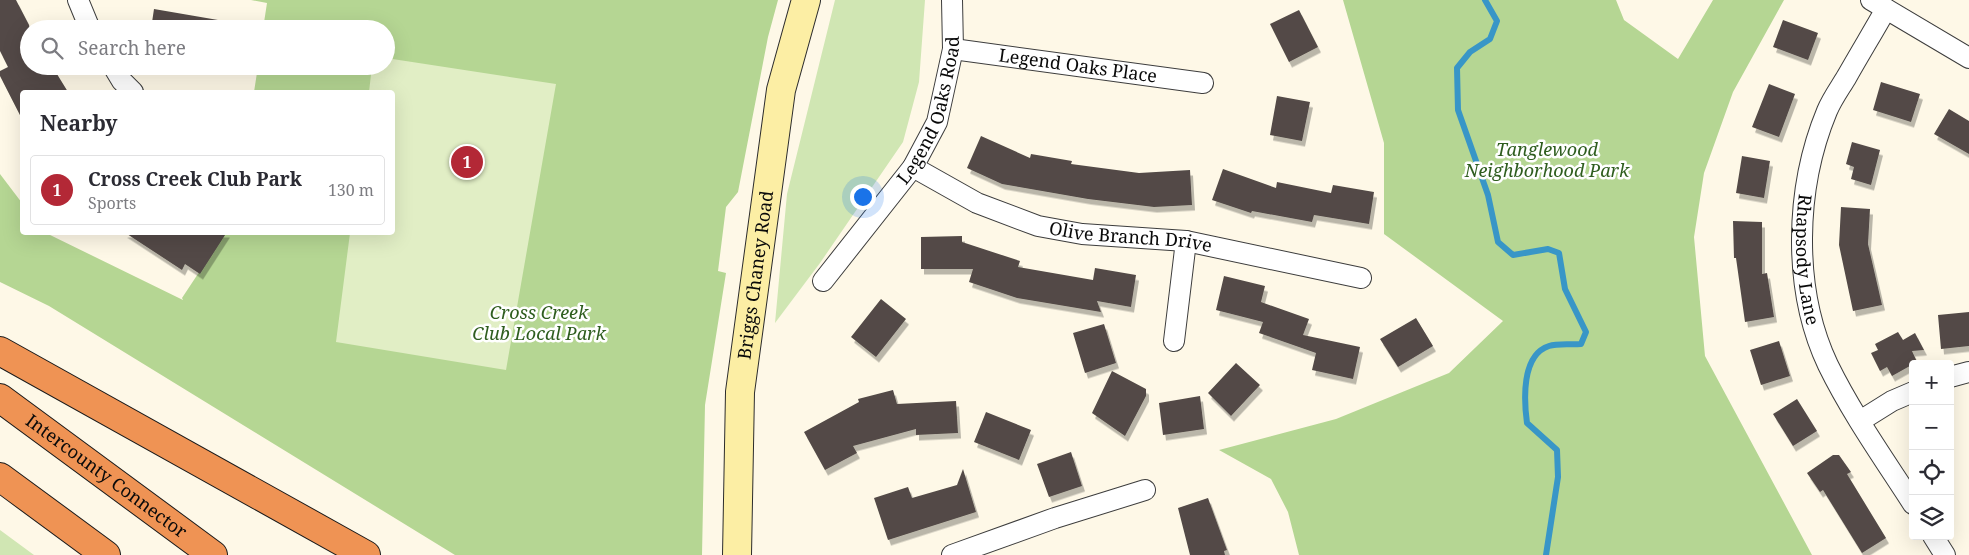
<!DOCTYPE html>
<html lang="en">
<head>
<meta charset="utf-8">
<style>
  :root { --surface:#fff; --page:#f2f2f3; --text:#2b2b33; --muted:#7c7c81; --line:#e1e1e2; --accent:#b32836 }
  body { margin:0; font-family:"Noto Serif",serif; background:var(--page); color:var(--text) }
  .controls { position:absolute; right:15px; bottom:15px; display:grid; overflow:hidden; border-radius:5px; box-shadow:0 5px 20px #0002 }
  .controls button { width:45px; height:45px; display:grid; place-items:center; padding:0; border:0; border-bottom:1px solid var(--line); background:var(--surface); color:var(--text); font:25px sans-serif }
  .you { position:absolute; left:862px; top:196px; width:18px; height:18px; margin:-12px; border:4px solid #fff; border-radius:50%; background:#1a73e8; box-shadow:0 0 0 8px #1a73e833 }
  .badge { display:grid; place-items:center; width:32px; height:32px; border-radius:50%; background:var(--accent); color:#fff; font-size:16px; font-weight:700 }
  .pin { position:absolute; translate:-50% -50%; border:2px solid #fff; box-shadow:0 1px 5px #0006 }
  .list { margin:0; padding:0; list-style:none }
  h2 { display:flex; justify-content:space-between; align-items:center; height:65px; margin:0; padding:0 20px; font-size:21px }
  h2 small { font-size:16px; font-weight:400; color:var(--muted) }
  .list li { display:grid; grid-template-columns:32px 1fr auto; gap:15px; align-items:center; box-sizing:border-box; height:70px; margin:0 10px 10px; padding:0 10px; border:1px solid var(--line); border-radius:5px }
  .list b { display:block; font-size:19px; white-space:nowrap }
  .list p { margin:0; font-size:16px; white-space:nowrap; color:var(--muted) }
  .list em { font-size:16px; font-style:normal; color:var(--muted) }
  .icon { flex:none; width:28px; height:28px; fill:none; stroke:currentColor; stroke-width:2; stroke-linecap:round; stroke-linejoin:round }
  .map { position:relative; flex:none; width:1969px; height:555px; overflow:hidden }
  .search { position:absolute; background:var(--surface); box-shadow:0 5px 20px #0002; left:20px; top:20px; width:375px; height:55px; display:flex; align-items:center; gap:12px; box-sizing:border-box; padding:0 18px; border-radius:28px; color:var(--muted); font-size:19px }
  .panel { position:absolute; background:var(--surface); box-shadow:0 5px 20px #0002; left:20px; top:90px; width:375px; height:145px; border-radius:5px }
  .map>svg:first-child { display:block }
  .green { fill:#d0e6b3 }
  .forest { fill:#b5d693 }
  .pitch { fill:#e1eec5 }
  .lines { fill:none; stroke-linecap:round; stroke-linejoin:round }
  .stream { stroke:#3896c7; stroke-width:6 }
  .building { fill:#524a46; filter:url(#shadow) }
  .minor-casing { stroke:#3d3d3d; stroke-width:22 }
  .secondary-casing { stroke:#2c2c2c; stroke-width:30 }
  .motorway-casing { stroke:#1b1b1b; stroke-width:30 }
  .minor { stroke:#fff; stroke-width:20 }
  .secondary { stroke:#fceea4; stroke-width:28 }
  .motorway { stroke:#ef9354; stroke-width:28 }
  .labels { text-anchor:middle; stroke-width:5; stroke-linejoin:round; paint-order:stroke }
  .street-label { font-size:18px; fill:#0a0a0a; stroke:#fff }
  .park-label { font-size:18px; font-style:italic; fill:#2e5d1e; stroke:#fff }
</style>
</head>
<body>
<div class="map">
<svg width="1969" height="555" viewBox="0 0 1969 555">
  <defs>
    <filter id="shadow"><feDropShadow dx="3" dy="5.5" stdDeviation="0" flood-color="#0004"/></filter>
  </defs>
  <rect width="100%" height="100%" fill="#fef8e7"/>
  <!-- green -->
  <path class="green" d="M835,0h90l-6,82 -16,60 -83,121 -45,60 12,-129z
    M0,530l34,25h-34z"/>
  <!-- forest -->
  <path class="forest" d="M251,0h527l-10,37 -30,155 -12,15 -8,64 8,2 -21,132 -3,150h-247l-406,-249 -49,-24v-108l22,29v29l24,1 137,67 -1,-2 43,-65 167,-1v-140h-138l4,-26h128v-37h-123l4,-26z
    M1343,0h273l8,20 54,39 35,-59h71l-51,92 -29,81 -10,64 11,119 107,199h-513l-11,-43 -17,-33 -52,-29 117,-31 113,-46 54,-52 -119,-87v-91z"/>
  <!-- pitch -->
  <path class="pitch" d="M386,58l170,26 -50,286 -170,-28 14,-109 42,-1v-140h-23l3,-26h14z"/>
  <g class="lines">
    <!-- stream -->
    <path class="stream" d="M1485,0l12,21 -7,18 -20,13 -13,16 1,42 30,85 10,47 15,13 35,-6 11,4 6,36 21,43 -5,12c-10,1 -23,-1 -32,2 -28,9 -25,55 -22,77l30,27 1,27 -12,78"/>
  </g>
  <!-- building -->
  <path class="building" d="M0,0h16l13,25v41h23l16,26h-46v27l-22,-43v-5l8,-4 -8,-16z
    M154,9l64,11 -1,9h-66z
    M1299,10l19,37 -29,15 -19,-38z
    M1783,20l35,13 -10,27 -35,-13z
    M1881,82l39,12 -9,28 -38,-12z
    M1769,84l26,10 -16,43 -27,-10z
    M1277,96l33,6 -8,39 -32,-6z
    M1949,109l20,12v33l-35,-20z
    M981,136l49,22 1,-4 41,7 -1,3 68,9 51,-3 2,35 -38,2 -66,-8 -86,-15 -35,-16z
    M1852,142l28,8 -9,35 -20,-6 3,-12 -8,-3z
    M1742,156l28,5 -6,37 -28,-5z
    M1223,169l53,19 1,-6 54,11 2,-8 41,7 -5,32 -55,-9 -2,7 -60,-11 -1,2 -39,-13z
    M1841,207l29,2 -2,35 14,61 -29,6 -14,-66z
    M1733,221l29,1v52l5,-1 7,44 -29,5 -9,-64h-2z
    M124,232h103l-27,42 -15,-10 -3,6z
    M962,236v6l58,19 -2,6 75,13 2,-12 41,7 -5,32 -34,-6 4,11 -84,-14 -48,-16 4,-13h-52v-32z
    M1224,276l41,10 -4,16 48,17 -6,16 57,12 -7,32 -41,-9 4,-17 -57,-20 4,-11 -47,-12z
    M881,299l25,20 -30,38 -25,-20z
    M1969,312v34l-28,3 -3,-34z
    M1416,318l17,28 -35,21 -18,-28z
    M1104,324l12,39 -31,10 -12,-40z
    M1898,332l5,8 12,-7 9,17 -12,1 5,11 -25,14 -5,-9 -7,4 -9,-18 7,-3 -3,-6z
    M1779,341l11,35 -29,9 -11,-35z
    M1236,363l24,22 -29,31 -23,-23z
    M1112,371l34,18v7l-21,40 -33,-23z
    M893,390l4,14 59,-3 2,32 -42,2v-6l-63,17 4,7 -32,17 -21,-38 55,-30 -1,-3z
    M1200,396l4,33 -41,6 -4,-32z
    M1797,399l20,32 -24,15 -20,-32z
    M986,412l45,18 -12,30 -45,-18z
    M1071,452l11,34 -33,11 -12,-33z
    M1833,455h6l12,17 -4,2 39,64 -24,15 -39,-63 -3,2 -13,-19z
    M963,469l13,43 -88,28 -14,-42 34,-11 4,11 45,-13z
    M1208,498l19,52 -3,1 1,4h-35l-12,-47z"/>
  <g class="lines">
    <!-- minor casing -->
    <g class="minor-casing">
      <g id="minor">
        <path d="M78,0l12,29"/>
        <path d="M1871,0l98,58"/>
        <path id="s1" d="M1886,9c-13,23 -27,46 -40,69 -6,10 -14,21 -19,33 -32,77 -35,178 1,254 24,49 56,94 85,139"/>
        <path id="s2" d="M953,49l250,34"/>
        <path d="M113,66l9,15 11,11"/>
        <path id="s3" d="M913,167l64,36 61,23 44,8 104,7 175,37"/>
        <path id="s4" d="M823,281l90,-114 24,-45 16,-73 -1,-49"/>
        <path d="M1174,341l12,-100"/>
        <path d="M1950,377l19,-5"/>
        <path d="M1860,421l32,-20 21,-9"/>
        <path d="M1933,536l12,19"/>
        <path d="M952,555l103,-37 90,-28"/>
      </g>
    </g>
    <!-- secondary casing -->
    <g class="secondary-casing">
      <g id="secondary">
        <path id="s5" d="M737,555l3,-163 41,-302 25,-90"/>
      </g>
    </g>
    <!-- motorway casing -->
    <g class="motorway-casing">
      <g id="motorway">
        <path d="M0,351l366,204"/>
        <path id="s6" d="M0,398l213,157"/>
        <path d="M0,477l106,78"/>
      </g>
    </g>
    <!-- minor -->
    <use href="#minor" class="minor"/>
    <!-- secondary -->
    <use href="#secondary" class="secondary"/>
    <!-- motorway -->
    <use href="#motorway" class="motorway"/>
  </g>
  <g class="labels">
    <!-- street labels -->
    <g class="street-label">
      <text dy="6" stroke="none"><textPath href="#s2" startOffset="126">Legend Oaks Place</textPath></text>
      <text dy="6" stroke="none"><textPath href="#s4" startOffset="205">Legend Oaks Road</textPath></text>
      <text dy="6" stroke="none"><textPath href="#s3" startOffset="232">Olive Branch Drive</textPath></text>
      <text dy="6" stroke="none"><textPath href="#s1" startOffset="270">Rhapsody Lane</textPath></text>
      <text dy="6" stroke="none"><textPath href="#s5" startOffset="281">Briggs Chaney Road</textPath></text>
      <text dy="6" stroke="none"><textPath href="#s6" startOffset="132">Intercounty Connector</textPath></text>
    </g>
    <!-- park labels -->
    <g class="park-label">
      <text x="1547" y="156">Tanglewood<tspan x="1547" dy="21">Neighborhood Park</tspan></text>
      <text x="539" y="319">Cross Creek<tspan x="539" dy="21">Club Local Park</tspan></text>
    </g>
  </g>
</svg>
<div class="controls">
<button>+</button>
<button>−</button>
<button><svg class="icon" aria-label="locate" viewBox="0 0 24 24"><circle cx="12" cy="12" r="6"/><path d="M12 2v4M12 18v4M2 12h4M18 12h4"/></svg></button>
<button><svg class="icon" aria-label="layers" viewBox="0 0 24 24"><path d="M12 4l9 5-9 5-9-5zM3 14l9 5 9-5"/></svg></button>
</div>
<div class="you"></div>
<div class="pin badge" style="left:467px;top:162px">1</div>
<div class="search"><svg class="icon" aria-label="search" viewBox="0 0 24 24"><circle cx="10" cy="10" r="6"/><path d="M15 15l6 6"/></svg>Search here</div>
<section class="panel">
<h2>Nearby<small></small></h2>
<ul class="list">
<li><span class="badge">1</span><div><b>Cross Creek Club Park</b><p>Sports</p></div><em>130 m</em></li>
</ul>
</section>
</div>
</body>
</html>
